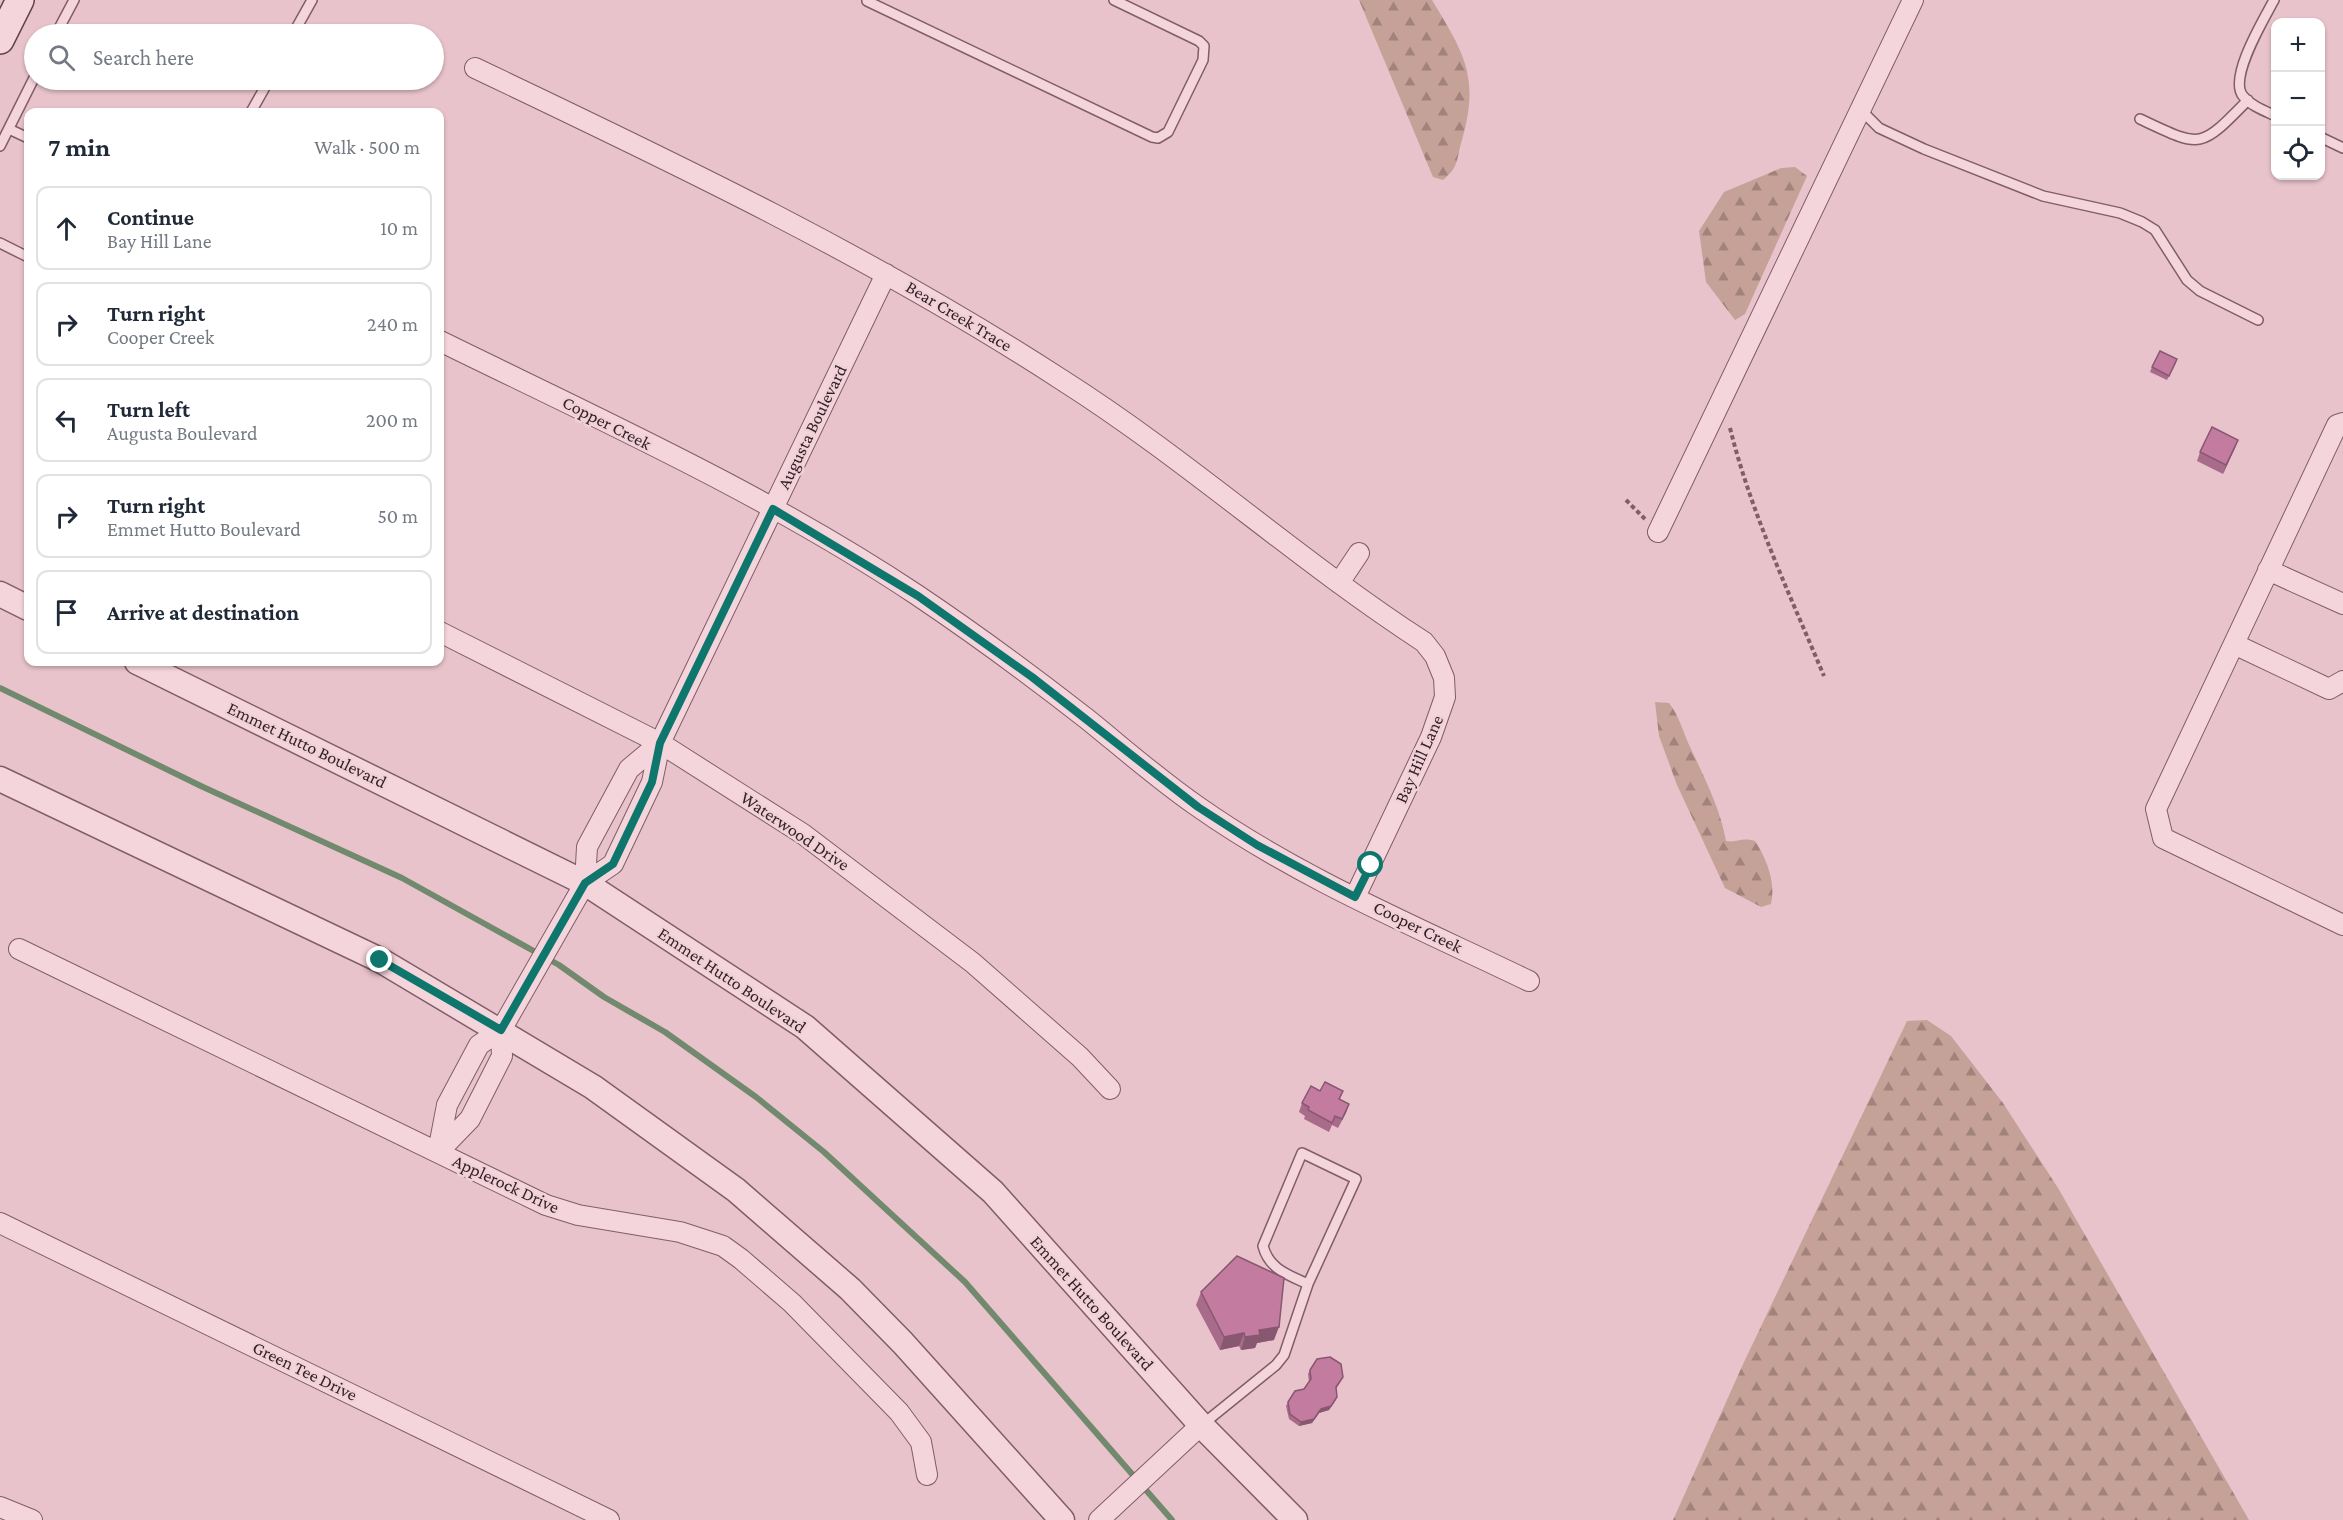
<!DOCTYPE html>
<html lang="en">
<head>
<meta charset="utf-8">
<style>
  :root { --surface:#fff; --page:#f2f2f3; --text:#1f2937; --muted:#747a83; --line:#e0e1e3 }
  body { margin:0; font-family:"Crimson Pro",serif; background:var(--page); color:var(--text) }
  .controls { position:absolute; right:18px; top:18px; display:grid; overflow:hidden; border-radius:12px; box-shadow:0 2px 4px #0004 }
  .controls button { width:54px; height:54px; display:grid; place-items:center; padding:0; border:0; border-bottom:2px solid var(--line); background:var(--surface); color:var(--text); font:30px sans-serif }
  .stop { position:absolute; width:18px; height:18px; margin:-14px; border:4px solid #0f766e; border-radius:50%; background:#fff }
  .stop.end { background:#0f766e; border-color:#fff; box-shadow:0 2px 6px #0008 }
  .list { margin:0; padding:0; list-style:none }
  h2 { display:flex; justify-content:space-between; align-items:center; height:78px; margin:0; padding:0 24px; font-size:26px }
  h2 small { font-size:20px; font-weight:400; color:var(--muted) }
  .list li { display:grid; grid-template-columns:39px 1fr auto; gap:18px; align-items:center; box-sizing:border-box; height:84px; margin:0 12px 12px; padding:0 12px; border:2px solid var(--line); border-radius:12px }
  .list b { display:block; font-size:22px; white-space:nowrap }
  .list p { margin:0; font-size:20px; white-space:nowrap; color:var(--muted) }
  .list em { font-size:20px; font-style:normal; color:var(--muted) }
  .icon { flex:none; width:33px; height:33px; fill:none; stroke:currentColor; stroke-width:2; stroke-linecap:round; stroke-linejoin:round }
  .map { position:relative; flex:none; width:2343px; height:1520px; overflow:hidden }
  .search { position:absolute; background:var(--surface); box-shadow:0 2px 4px #0004; left:24px; top:24px; width:420px; height:66px; display:flex; align-items:center; gap:15px; box-sizing:border-box; padding:0 21px; border-radius:33px; color:var(--muted); font-size:22px }
  .panel { position:absolute; background:var(--surface); box-shadow:0 2px 4px #0004; left:24px; top:108px; width:420px; height:558px; border-radius:12px }
  .map>svg:first-child { display:block }
  .forest { fill:url(#forest-firs) }
  .lines { fill:none; stroke-linecap:round; stroke-linejoin:round }
  .stream { stroke:#71896d; stroke-width:6 }
  .service-casing { stroke:#815c6a; stroke-width:12 }
  .minor-casing { stroke:#815c6a; stroke-width:22 }
  .tertiary-casing { stroke:#815c6a; stroke-width:27 }
  .secondary-casing { stroke:#633f4e; stroke-width:30 }
  .path { stroke:#815c6a; stroke-width:4; stroke-dasharray:4.5 3; stroke-linecap:butt }
  .service { stroke:#f5d5dc; stroke-width:9 }
  .minor { stroke:#f5d5dc; stroke-width:20 }
  .tertiary { stroke:#f5d5dc; stroke-width:24 }
  .secondary { stroke:#f5d5dc; stroke-width:27 }
  .wall { fill:#a86b8a }
  .shaded-wall { fill:#885770 }
  .building { fill:#c37ca0; stroke:#885770; stroke-width:1.5 }
  .route { stroke:#0f766e; stroke-width:8 }
  .labels { text-anchor:middle; stroke-width:5; stroke-linejoin:round; paint-order:stroke }
  .street-label { font-size:18px; fill:#321e27; stroke:#f1d1d8 }
</style>
</head>
<body>
<div class="map">
<svg width="2343" height="1520" viewBox="0 0 2343 1520">
  <defs>
    <pattern id="forest-firs" width="22" height="20" patternUnits="userSpaceOnUse" patternTransform="scale(1.5)"><rect width="22" height="20" fill="#c5a198"/><path d="M5 1l3.5 6h-7zM16 11l3.5 6h-7z" fill="#a1837c"/></pattern>
  </defs>
  <rect width="100%" height="100%" fill="#e9c3cb"/>
  <!-- forest -->
  <path class="forest" d="M1359,0h73c32,53 48,77 30,140 -6,19 -2,26 -19,40l-10,-3z
    M1795,167l12,9 -62,138 -10,6 -29,-38 -7,-51 25,-39 57,-24z
    M1655,702l14,1c11,14 14,30 22,46 14,30 29,59 35,92 12,2 14,-4 29,0 12,19 21,41 16,63l-10,3 -36,-19 -48,-103 -18,-49z
    M1927,1020l24,16 52,67 55,85 191,332h-576l71,-158 163,-341z"/>
  <g class="lines">
    <!-- stream -->
    <path class="stream" d="M0,688l203,99 199,91 157,87 45,32 61,35 91,65 68,55 141,130 207,238"/>
    <!-- service casing -->
    <g class="service-casing">
      <path id="service" d="M2274,0c-10,19 -46,78 -31,96 8,10 22,15 33,20
        M867,1l285,136 6,1 10,-6 35,-72 1,-14 -5,-5 -85,-41
        M56,34l18,-34
        M293,34l19,-34
        M1861,110l18,18 45,21 119,47 77,17 22,9 13,8 32,50 13,11 58,29
        M251,112l18,-32
        M2140,119c62,29 59,31 108,-19
        M9,129l19,9
        M2320,137l23,11
        M0,146l34,-68
        M0,243l28,14
        M1203,1424l73,-59 8,-10 24,-71 48,-105 -54,-26 -39,93c6,23 25,29 45,38"/>
    </g>
    <!-- minor casing -->
    <g class="minor-casing">
      <path id="minor" d="M475,68c200,95 401,191 587,312 126,80 237,181 362,262l11,14 9,22 1,19 -14,40 -76,160
        M440,341c161,79 327,154 477,254 58,39 115,81 170,124 36,29 71,60 110,87 102,72 220,121 332,175
        M2343,423l-6,2 -181,384 7,29 180,87
        M1658,532l255,-532
        M2268,570l75,34
        M1339,583l20,-30
        M440,632l220,111 143,91 170,129 107,94 30,32
        M2234,644l95,45 14,-8
        M585,883l28,-19 39,-82 8,-39 226,-469
        M19,949l527,256 32,10 102,17 43,14 18,13 51,44 107,109 22,30 6,33
        M439,1151l31,-32 32,-63 -1,-26
        M438,1152l9,-47 32,-60 22,-15 84,-147 2,-36 42,-78 31,-26
        M0,1223l609,297
        M0,1507l32,13
        M1099,1520l102,-95"/>
    </g>
    <!-- tertiary casing -->
    <g class="tertiary-casing">
      <path id="tertiary" d="M0,594l28,14
        M137,662l448,221 220,144 188,165 208,233 94,95
        M0,779l380,181 213,127 143,103 114,99 53,54 159,177"/>
    </g>
    <!-- secondary casing -->
    <g class="secondary-casing">
      <path id="secondary" d="M0,40l20,-40"/>
    </g>
    <!-- path -->
    <path class="path" d="M1730,428c21,85 60,167 94,248
      M1626,500l19,19"/>
    <!-- service -->
    <use href="#service" class="service"/>
    <!-- minor -->
    <use href="#minor" class="minor"/>
    <!-- tertiary -->
    <use href="#tertiary" class="tertiary"/>
    <!-- secondary -->
    <use href="#secondary" class="secondary"/>
  </g>
  <!-- wall -->
  <path class="wall" d="M2176,363l-9,17 -17,-8 2,-5z
    M2238,440l-3,8 -12,26 -26,-13 3,-9z
    M1320,1091h23l-3,8 9,5 -11,24 -6,-3 -3,7 -25,-13 1,-3 -6,-4 3,-9z
    M1201,1292l73,48 -17,3 -2,5 -14,2 -2,-4 -19,4 -24,-45z
    M1310,1370l33,7 -2,4 -5,8 -1,12 -6,9 -10,3 -7,10 -13,3 -10,-7 -3,-13 2,-4 16,-13 5,-7 -1,-8z"/>
  <!-- shaded-wall -->
  <path class="shaded-wall" d="M2238,440l-3,8 -12,26 3,-9z
    M1349,1104l-3,9 -8,15 4,-9z
    M1279,1327l-5,13 -17,3 -2,5 -14,2 4,-13 14,-7z
    M1244,1333l-5,13 -19,4 4,-13z
    M1337,1397l-2,4 -6,9 -10,3 -7,10 -13,3 2,-4z"/>
  <!-- building -->
  <path class="building" d="M2160,351l17,8 -8,17 -17,-9z
    M2212,427l26,13 -12,25 -26,-13z
    M1325,1082l18,9 -4,8 10,5 -7,15 -7,-3 -3,7 -24,-13 1,-3 -7,-4 9,-17 9,5z
    M1237,1256l47,22 -5,49 -20,3 1,5 -15,2 -1,-4 -20,4 -23,-45z
    M1330,1357l11,7 2,13 -7,10 1,10 -6,9 -10,3 -7,10 -13,3 -11,-8 -2,-12 7,-11 9,-2 7,-10 -1,-9 7,-11z"/>
  <g class="lines">
    <!-- route -->
    <path class="route" d="M380,960l121,70 84,-147 28,-19 39,-82 8,-39 113,-234 145,87 114,81 166,130 59,38 98,52 16,-32"/>
  </g>
  <g class="labels">
    <!-- street labels -->
    <g class="street-label">
      <text transform="translate(959 316) rotate(31)" y="6">Bear Creek Trace</text>
      <text transform="translate(607 423) rotate(27)" y="6">Copper Creek</text>
      <text transform="translate(812 427) rotate(-64)" y="6">Augusta Boulevard</text>
      <text transform="translate(307 745) rotate(26)" y="6">Emmet Hutto Boulevard</text>
      <text transform="translate(1419 759) rotate(-66)" y="6">Bay Hill Lane</text>
      <text transform="translate(795 831) rotate(34)" y="6">Waterwood Drive</text>
      <text transform="translate(1418 927) rotate(26)" y="6">Cooper Creek</text>
      <text transform="translate(732 980) rotate(34)" y="6">Emmet Hutto Boulevard</text>
      <text transform="translate(506 1184) rotate(25)" y="6">Applerock Drive</text>
      <text transform="translate(1092 1303) rotate(48)" y="6">Emmet Hutto Boulevard</text>
      <text transform="translate(305 1371) rotate(26)" y="6">Green Tee Drive</text>
    </g>
  </g>
</svg>
<div class="controls">
<button>+</button>
<button>−</button>
<button><svg class="icon" aria-label="locate" viewBox="0 0 24 24"><circle cx="12" cy="12" r="6"/><path d="M12 2v4M12 18v4M2 12h4M18 12h4"/></svg></button>
</div>
<div class="stop" style="left:1371px;top:865px"></div>
<div class="stop end" style="left:380px;top:960px"></div>
<div class="search"><svg class="icon" aria-label="search" viewBox="0 0 24 24"><circle cx="10" cy="10" r="6"/><path d="M15 15l6 6"/></svg>Search here</div>
<section class="panel">
<h2>7 min<small>Walk · 500 m</small></h2>
<ul class="list">
<li><svg class="icon" aria-label="ahead" viewBox="0 0 24 24"><path d="M12 20V5M6 11l6-6 6 6"/></svg><div><b>Continue</b><p>Bay Hill Lane</p></div><em>10 m</em></li>
<li><svg class="icon" aria-label="right" viewBox="0 0 24 24"><path d="M7 20v-9h11M14 6l5 5-5 5"/></svg><div><b>Turn right</b><p>Cooper Creek</p></div><em>240 m</em></li>
<li><svg class="icon" aria-label="left" viewBox="0 0 24 24"><path d="M17 20v-9H6M10 6l-5 5 5 5"/></svg><div><b>Turn left</b><p>Augusta Boulevard</p></div><em>200 m</em></li>
<li><svg class="icon" aria-label="right" viewBox="0 0 24 24"><path d="M7 20v-9h11M14 6l5 5-5 5"/></svg><div><b>Turn right</b><p>Emmet Hutto Boulevard</p></div><em>50 m</em></li>
<li><svg class="icon" aria-label="arrive" viewBox="0 0 24 24"><path d="M6 21V4h12l-3 4 3 4H6"/></svg><div><b>Arrive at destination</b></div></li>
</ul>
</section>
</div>
</body>
</html>
